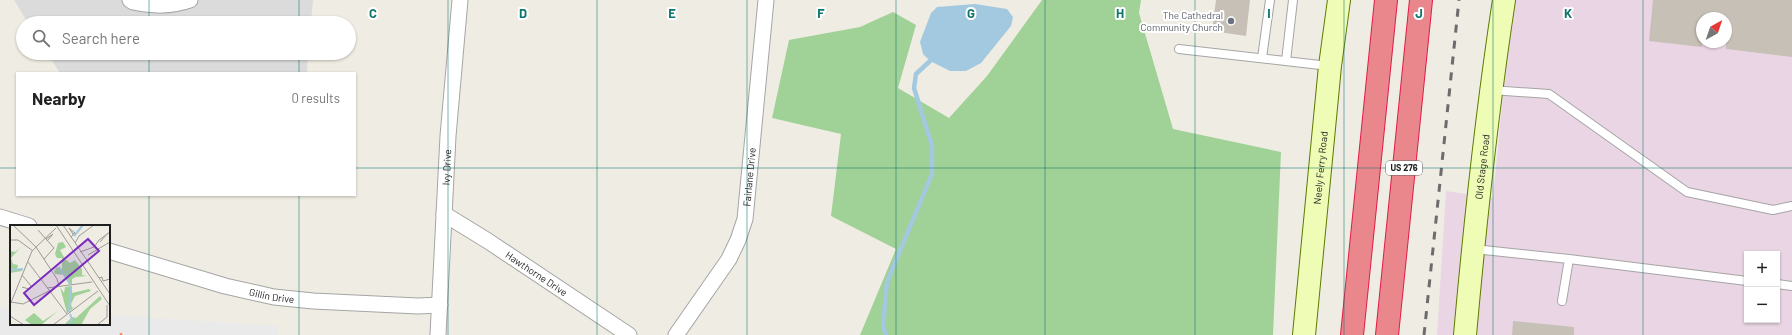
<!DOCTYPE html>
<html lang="en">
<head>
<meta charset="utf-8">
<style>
  :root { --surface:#fff; --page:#f2f2f2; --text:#222; --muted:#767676; --line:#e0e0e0 }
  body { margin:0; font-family:Barlow,sans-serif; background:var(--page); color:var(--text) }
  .controls { position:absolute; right:12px; bottom:12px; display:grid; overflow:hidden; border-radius:0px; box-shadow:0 1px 3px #0004 }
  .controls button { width:36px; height:36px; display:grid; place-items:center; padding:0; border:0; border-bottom:1px solid var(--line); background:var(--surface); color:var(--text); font:20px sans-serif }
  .compass { position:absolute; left:1696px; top:12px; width:36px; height:36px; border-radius:50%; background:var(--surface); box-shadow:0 1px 3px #0004; rotate:40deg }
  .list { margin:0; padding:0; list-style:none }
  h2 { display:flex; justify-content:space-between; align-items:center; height:52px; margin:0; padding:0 16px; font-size:17px }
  h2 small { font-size:13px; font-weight:400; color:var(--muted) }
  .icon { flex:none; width:22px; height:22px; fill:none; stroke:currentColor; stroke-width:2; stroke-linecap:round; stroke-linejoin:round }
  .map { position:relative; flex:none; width:1792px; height:335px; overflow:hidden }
  .search { position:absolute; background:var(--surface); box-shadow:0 1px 3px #0004; left:16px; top:16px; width:340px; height:44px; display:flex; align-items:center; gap:10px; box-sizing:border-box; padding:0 14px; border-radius:22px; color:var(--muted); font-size:15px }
  .panel { position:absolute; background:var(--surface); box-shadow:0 1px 3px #0004; left:16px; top:72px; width:340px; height:124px; border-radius:0px }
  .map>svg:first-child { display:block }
  .residential { fill:#dcdbdb }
  .industrial { fill:#e9d5e3; fill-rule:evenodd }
  .forest { fill:#a0d196 }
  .parking { fill:#eaeaea }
  .water { fill:#a2c9df }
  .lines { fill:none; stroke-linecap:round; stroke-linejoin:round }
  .stream { stroke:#a2c9df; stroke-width:4.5 }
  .building { fill:#c7c0b6 }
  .lane-casing { stroke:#a5a5a5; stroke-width:10 }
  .street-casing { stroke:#a5a5a5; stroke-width:17 }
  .secondary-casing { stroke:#5d7a00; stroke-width:24 }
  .highway-casing { stroke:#e11c47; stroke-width:24 }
  .path { stroke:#ff8865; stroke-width:2.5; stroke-dasharray:2 2; stroke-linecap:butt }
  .lane { stroke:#fff; stroke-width:8 }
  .street { stroke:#fff; stroke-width:15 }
  .secondary { stroke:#effcb5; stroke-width:22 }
  .highway { stroke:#ea878d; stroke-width:22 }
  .rail { stroke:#6c6c6c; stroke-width:3; stroke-dasharray:8 8; stroke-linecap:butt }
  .grid { fill:none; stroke:#0f766e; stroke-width:1; stroke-opacity:0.55 }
  .worship-dot { fill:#6b7280; stroke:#fff; stroke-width:1.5 }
  .labels { text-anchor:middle; stroke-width:4; stroke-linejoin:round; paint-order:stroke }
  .shield { fill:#fff; stroke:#626262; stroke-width:1 }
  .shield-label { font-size:9px; font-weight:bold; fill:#1e1e1e }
  .worship-label { font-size:10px; fill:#5b616d; stroke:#fff; text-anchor:end }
  .street-label { font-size:10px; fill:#1e1e1e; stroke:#fff }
  .inset-river { fill:none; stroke:#a2c9df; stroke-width:2 }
  .inset-road { fill:none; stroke:#9b9a94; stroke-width:1 }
  .view { fill:#7b2cbf; fill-opacity:0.15; stroke:#7b2cbf; stroke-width:2 }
  .inset-edge { fill:none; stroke:#1e1e1e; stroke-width:2 }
  .grid-label { font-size:13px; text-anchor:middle; font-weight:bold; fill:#0f766e; stroke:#fff; stroke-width:4; stroke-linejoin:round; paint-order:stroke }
</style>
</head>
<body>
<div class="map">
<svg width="1792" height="335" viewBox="0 0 1792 335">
  <rect width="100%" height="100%" fill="#efede3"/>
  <!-- residential -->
  <path class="residential" d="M14,0h299l-2,23h-283z
    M47,53h261l-1,20h-247z"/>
  <!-- industrial -->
  <path class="industrial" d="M1512,0h280v335h-355l9,-144 47,7zM1702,18h24v24h-24zM1747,254h30v66h-30z"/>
  <!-- forest -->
  <path class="forest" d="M1042,0h99l-2,13 34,116 108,23 -8,183h-413l36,-86 -65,-33 10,-82 -69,-16 17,-78 71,-13 33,-15 23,13 -18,63 51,30 38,-42z"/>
  <!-- parking -->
  <path class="parking" d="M0,307l11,1v16h98v-9l169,11 -1,9h-277z"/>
  <!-- water -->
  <path class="water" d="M975,4l32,5 6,8 -2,9 -30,37 -15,8h-16l-20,-10 -7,-7 -3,-12 11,-29 6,-6z"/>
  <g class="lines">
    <!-- stream -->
    <path class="stream" d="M886,335l-3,-9 4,-44 45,-108v-28l-18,-58 2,-14 14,-13"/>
  </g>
  <!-- building -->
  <path class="building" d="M1216,0h34l-4,36 -34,-5z
    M1653,0h139v57l-66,-8v-31h-24v29l-53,-6z
    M1513,321l61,6v8h-62z"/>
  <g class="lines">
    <!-- lane casing -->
    <g class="lane-casing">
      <path id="lane" d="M1179,49l150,17
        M1262,58l8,-58
        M1286,61l7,-61
        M1491,90l58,4 138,98 86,18 19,-4
        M1474,249l95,10 -7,42
        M1569,259l178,22
        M1777,284l15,2"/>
    </g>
    <!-- street casing -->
    <g class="street-casing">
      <g id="street">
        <path d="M130,0l3,2c20,4 37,5 57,-2"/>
        <path id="s1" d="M444,214l44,27 141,94"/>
        <path d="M0,217l29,9"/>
        <path id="s2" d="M109,251l116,35 49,11 39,4 105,5 22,-1"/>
        <path id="s3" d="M438,335l10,-199 12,-136"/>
        <path id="s4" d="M676,335l53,-76 9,-19 7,-21 21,-219"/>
      </g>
    </g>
    <!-- secondary casing -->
    <g class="secondary-casing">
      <g id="secondary">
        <path id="s5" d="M1304,335l26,-269 9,-66"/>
        <path id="s6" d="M1465,335c10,-112 22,-224 39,-335"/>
      </g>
    </g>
    <!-- highway casing -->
    <g class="highway-casing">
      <path id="highway" d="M1352,335l34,-335
        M1387,335l34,-335"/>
    </g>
    <!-- path -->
    <path class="path" d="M121,335v-2"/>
    <!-- lane -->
    <use href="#lane" class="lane"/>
    <!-- street -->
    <use href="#street" class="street"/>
    <!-- secondary -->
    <use href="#secondary" class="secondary"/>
    <!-- highway -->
    <use href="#highway" class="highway"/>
    <!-- rail -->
    <path class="rail" d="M1424,335l35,-335"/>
  </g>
  <!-- grid -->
  <path class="grid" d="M149,0v23M299,0v23M448,0v335M597,0v335M747,0v335M896,0v335M1045,0v335M1195,0v335M1344,0v335M1493,0v335M1643,0v335M149,53v20M299,53v20M0,168h17M355,168h1437M149,195v140M299,195v140"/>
  <!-- markers -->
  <circle class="worship-dot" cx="1231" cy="21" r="4"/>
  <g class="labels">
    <!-- shield labels -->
    <rect class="shield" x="1386" y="161" width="36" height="14" rx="3"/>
    <g class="shield-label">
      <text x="1404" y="171">US 276</text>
    </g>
    <!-- worship labels -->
    <g class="worship-label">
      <text x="1223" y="19">The Cathedral<tspan x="1223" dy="12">Community Church</tspan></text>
    </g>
    <!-- street labels -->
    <g class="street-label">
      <text dy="4" stroke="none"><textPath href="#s3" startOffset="168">Ivy Drive</textPath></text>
      <text dy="4" stroke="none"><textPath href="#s5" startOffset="168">Neely Ferry Road</textPath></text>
      <text dy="4" stroke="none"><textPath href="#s6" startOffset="169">Old Stage Road</textPath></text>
      <text dy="4" stroke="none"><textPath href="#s4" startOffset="178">Fairlane Drive</textPath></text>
      <text dy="4" stroke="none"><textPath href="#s1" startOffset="110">Hawthorne Drive</textPath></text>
      <text dy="4" stroke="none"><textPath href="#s2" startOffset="169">Gillin Drive</textPath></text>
    </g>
  </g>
  <!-- overview -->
  <g transform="translate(10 225)">
    <rect width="100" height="100" fill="#efede3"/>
    <path d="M53,17l3,5 -6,3 5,9 5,4 5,-3 7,9v6l5,1 -11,1 -4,2v5h-3l-5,-9 -9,-1 -1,-3 3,-4 5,2v-11h-5l-2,-4 3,-11zM10,23l-9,10 2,6 5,1 -1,4h6l-1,2 -12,2v-22l5,1zM62,61v7l17,-4 2,2 -16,5 -4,8 1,4 3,-1 -8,6 -7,-26 4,6 1,-6zM90,71l2,3 -12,10 -9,16h-17l7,-7 -1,-5 2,4 4,1zM48,86l-17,14h-9l-7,-5 9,-7 9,8z" fill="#a0d196"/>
    <path class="inset-river" d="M64,11l9,-11M49,42l11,17M0,45l13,-1M59,87l2,-25M59,100l3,-6 -2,-5"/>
    <path class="inset-road" d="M3,0l23,22 21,32 2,7M46,0l54,81M53,0l47,69M28,5l16,18 -10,11M61,12l2,-2v-1l2,-1 -6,-5 4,6M36,14l7,-5 -6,7M0,15h8l15,11M90,17l8,-9M65,18l4,-7 15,-11M70,27l14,-5 5,-7 11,-8M78,30l22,-13M18,37l39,52M89,53l3,-1 1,4 7,-2M12,62l7,2 2,-3 -9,-11M37,63l45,-6M1,77l12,2 26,-13M0,80l22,-54 24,-23M0,91l14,9M43,100l45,-34M87,100l10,-8v-12"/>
    <path class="view" d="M78,14l11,12 -65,54 -10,-12z"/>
    <rect width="100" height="100" class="inset-edge"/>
  </g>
  <g class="grid-label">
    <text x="373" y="18">C</text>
    <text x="523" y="18">D</text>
    <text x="672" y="18">E</text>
    <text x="821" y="18">F</text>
    <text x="971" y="18">G</text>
    <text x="1120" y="18">H</text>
    <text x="1269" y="18">I</text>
    <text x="1419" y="18">J</text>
    <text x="1568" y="18">K</text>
  </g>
</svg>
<div class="controls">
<button>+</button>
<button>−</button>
</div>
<svg class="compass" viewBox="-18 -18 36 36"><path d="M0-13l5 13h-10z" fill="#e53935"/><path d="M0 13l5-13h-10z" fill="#767676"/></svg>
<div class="search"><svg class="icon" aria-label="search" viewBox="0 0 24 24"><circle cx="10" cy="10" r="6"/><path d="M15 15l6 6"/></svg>Search here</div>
<section class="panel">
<h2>Nearby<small>0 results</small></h2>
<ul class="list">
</ul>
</section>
</div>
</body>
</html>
